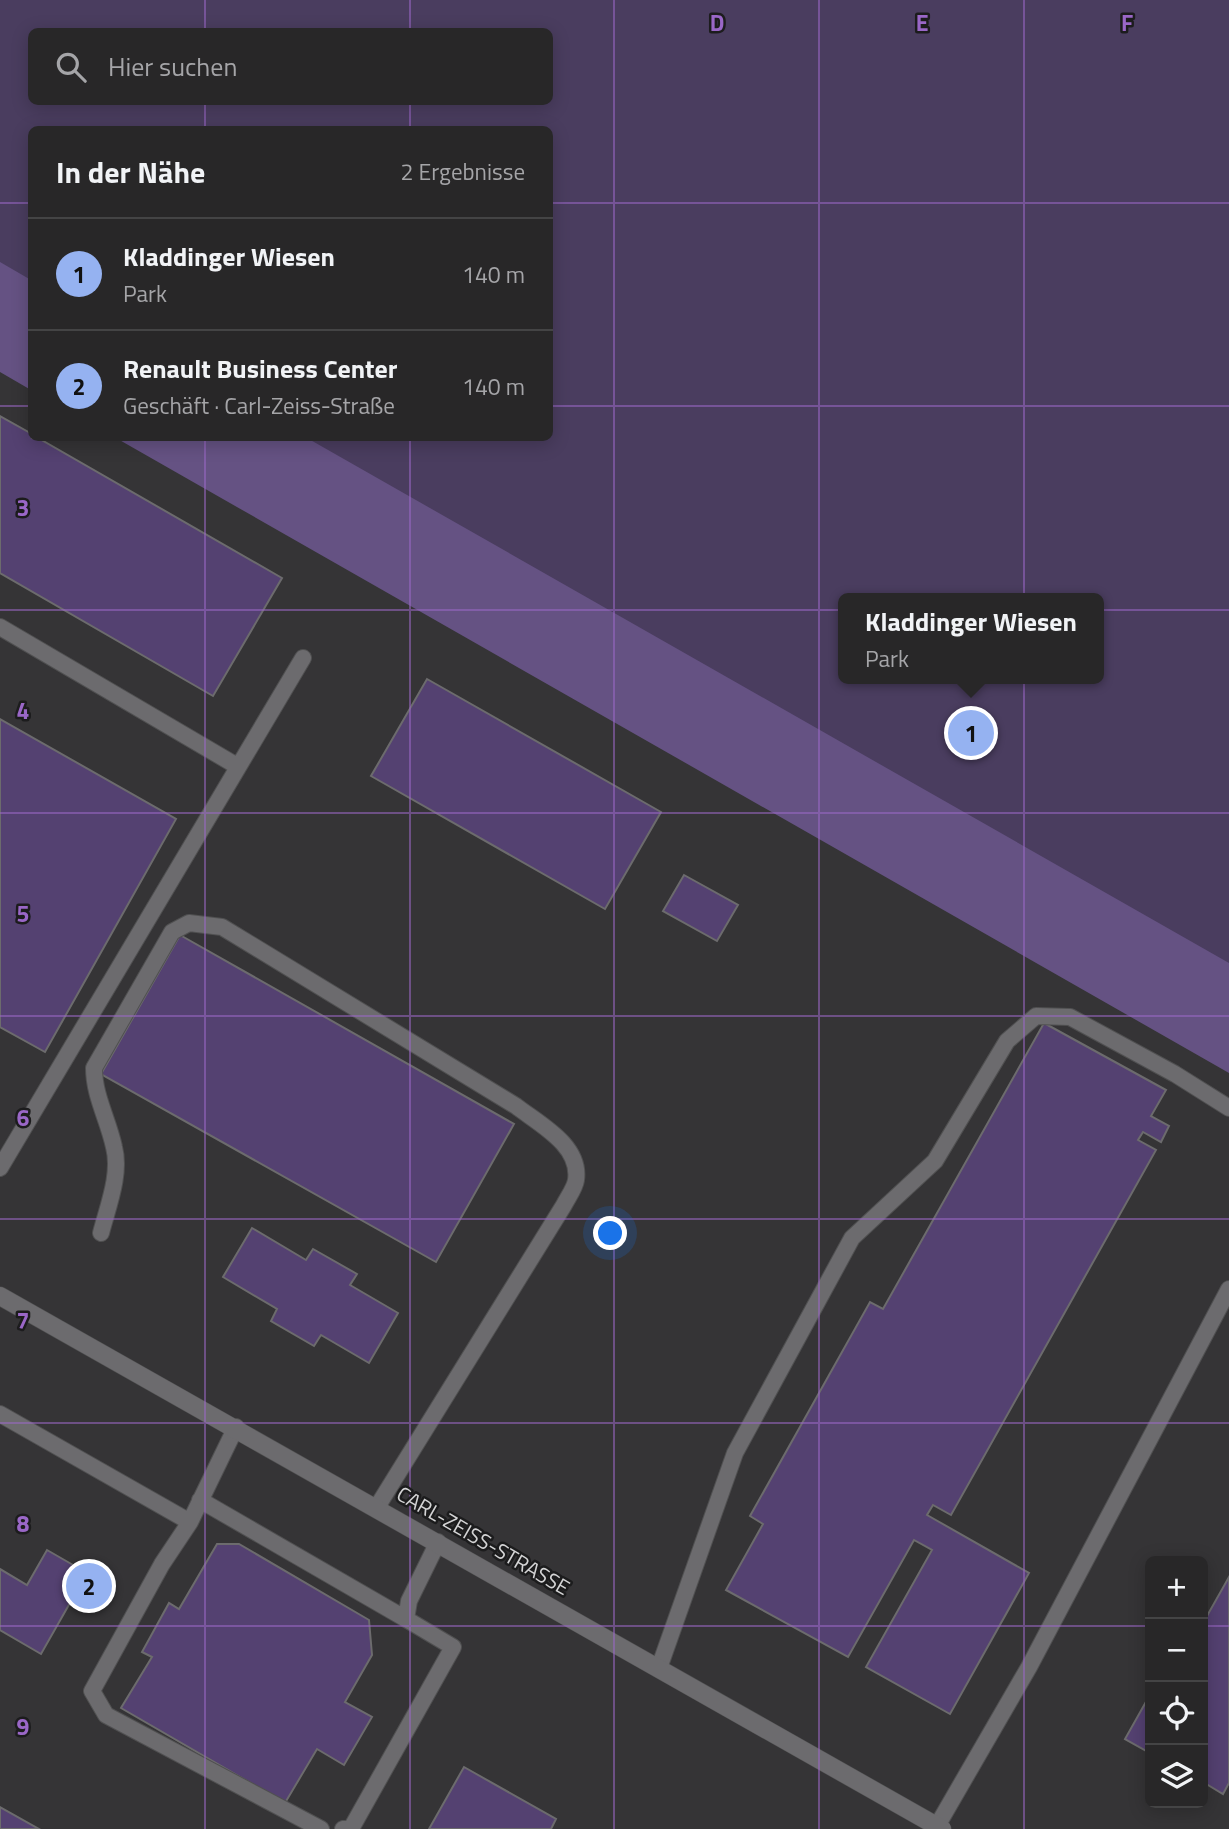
<!DOCTYPE html>
<html lang="de">
<head>
<meta charset="utf-8">
<style>
  :root { --surface:#282728; --page:#302f30; --text:#f1f3f6; --muted:#a5a5a8; --line:#444445; --accent:#95b2f1 }
  body { margin:0; font-family:"Titillium Web",sans-serif; background:var(--page); color:var(--text) }
  .controls { position:absolute; right:21px; bottom:21px; display:grid; overflow:hidden; border-radius:10px; box-shadow:0 4px 18px #0003 }
  .controls button { width:63px; height:63px; display:grid; place-items:center; padding:0; border:0; border-bottom:2px solid var(--line); background:var(--surface); color:var(--text); font:35px sans-serif }
  .you { position:absolute; left:611px; top:1234px; width:24px; height:24px; margin:-18px; border:5px solid #fff; border-radius:50%; background:#1a73e8; box-shadow:0 0 0 10px #1a73e833 }
  .badge { display:grid; place-items:center; width:46px; height:46px; border-radius:50%; background:var(--accent); color:#111; font-size:23px; font-weight:700 }
  .pin { position:absolute; translate:-50% -50%; border:4px solid #fff; box-shadow:0 2px 7px #0006 }
  .popup { position:absolute; left:838px; top:593px; width:266px; height:91px; box-sizing:border-box; display:grid; place-content:center; border-radius:10px; background:var(--surface); filter:drop-shadow(0 2px 5px #0005); font-size:23px; white-space:nowrap; color:var(--muted) }
  .popup b { font-size:26px; color:var(--text) }
  .popup::after { content:''; position:absolute; left:50%; top:100%; margin-left:-14px; border:14px solid transparent; border-top-color:var(--surface) }
  .list { margin:0; padding:0; list-style:none }
  h2 { display:flex; justify-content:space-between; align-items:center; height:91px; margin:0; padding:0 28px; font-size:30px }
  h2 small { font-size:23px; font-weight:400; color:var(--muted) }
  .list li { display:grid; grid-template-columns:46px 1fr auto; gap:21px; align-items:center; box-sizing:border-box; height:112px; padding:0 28px; border-top:2px solid var(--line) }
  .list b { display:block; font-size:26px; white-space:nowrap }
  .list p { margin:0; font-size:23px; white-space:nowrap; color:var(--muted) }
  .list em { font-size:23px; font-style:normal; color:var(--muted) }
  .icon { flex:none; width:38px; height:38px; fill:none; stroke:currentColor; stroke-width:2; stroke-linecap:round; stroke-linejoin:round }
  .map { position:relative; flex:none; width:1229px; height:1829px; overflow:hidden }
  .search { position:absolute; background:var(--surface); box-shadow:0 4px 18px #0003; left:28px; top:28px; width:525px; height:77px; display:flex; align-items:center; gap:18px; box-sizing:border-box; padding:0 24px; border-radius:10px; color:var(--muted); font-size:26px }
  .panel { position:absolute; background:var(--surface); box-shadow:0 4px 18px #0003; left:28px; top:126px; width:525px; height:315px; border-radius:10px }
  .map>svg:first-child { display:block }
  .green { fill:#4a3d5f; fill-rule:evenodd }
  .forest { fill:#655283 }
  .building { fill:#544171; stroke:#6c6b6d; stroke-width:2 }
  .lines { fill:none; stroke-linecap:round; stroke-linejoin:round }
  .service-casing { stroke:#505051; stroke-width:18 }
  .secondary-casing { stroke:#505051; stroke-width:19 }
  .service { stroke:#6c6b6e; stroke-width:16 }
  .secondary { stroke:#6c6b6e; stroke-width:18 }
  .grid { fill:none; stroke:#9a67c7; stroke-width:2; stroke-opacity:0.55 }
  .labels { text-anchor:middle; stroke-width:5; stroke-linejoin:round; paint-order:stroke }
  .street-label { font-size:21px; fill:#d4d4d5; stroke:#1c1c1d }
  .grid-label { font-size:23px; text-anchor:middle; font-weight:bold; fill:#9a67c7; stroke:#1c1c1d; stroke-width:5; stroke-linejoin:round; paint-order:stroke }
</style>
</head>
<body>
<div class="map">
<svg width="1229" height="1829" viewBox="0 0 1229 1829">
  <rect width="100%" height="100%" fill="#353436"/>
  <!-- green -->
  <path class="green" d="M0,0h1229v1029l-1030,-591h351v-308h-518l-1,211 -31,-18zM32,32h518v70h-518zM843,598h256v81h-256z"/>
  <!-- forest -->
  <path class="forest" d="M0,262l31,18v110l-31,-18z
    M116,438h191l922,525v110z"/>
  <!-- building -->
  <path class="building" d="M0,416l32,18v4h6l244,140 -69,118 -213,-123z
    M427,679l234,133 -56,97 -234,-133z
    M0,719l176,100 -131,233 -45,-25z
    M684,875l54,30 -21,36 -54,-30z
    M180,935l334,189 -78,138 -335,-188z
    M1044,1023l122,67 -15,26 18,10 -8,16 -18,-10 -5,8 18,10 -205,365 -18,-10 -6,10 102,58 -79,141 -84,-47 66,-117 -18,-10 -66,117 -122,-67 37,-66 -13,-8 120,-214 13,7z
    M252,1228l54,32 7,-11 44,25 -7,11 48,28 -29,50 -48,-28 -7,11 -43,-25 6,-12 -54,-32z
    M217,1544h22l130,76 3,35 -27,47 27,15 -28,48 -27,-16 -32,54 -164,-95 31,-51 -10,-5 27,-49 10,6z
    M47,1550l40,23 -46,81 -41,-24v-61l27,16z
    M1229,1577v206l-6,11 -20,-12v-159z
    M1147,1700l3,2v51l-25,-14z
    M464,1767l92,52 -5,10h-122z
    M0,1807l39,22h-39z"/>
  <g class="lines">
    <!-- service casing -->
    <g class="service-casing">
      <path id="service" d="M0,627l237,139
        M0,1168l303,-510
        M101,1233c7,-27 20,-59 13,-86 -6,-28 -20,-51 -20,-79l78,-136 17,-9 33,4 294,179c23,18 65,39 60,74 -1,8 -8,17 -12,25l-187,302
        M0,1414l190,108 46,-95
        M200,1500l206,119
        M190,1522l-28,42 -70,127 14,24 215,114
        M659,1668l76,-215 117,-215 83,-77 72,-120 29,-25 34,1 105,57 54,34
        M937,1826l92,-159 200,-378
        M343,1829l9,-2 101,-180 -47,-28 3,-18 29,-59"/>
    </g>
    <!-- secondary casing -->
    <g class="secondary-casing">
      <path id="secondary" d="M0,1296l942,533"/>
    </g>
    <!-- service -->
    <use href="#service" class="service"/>
    <!-- secondary -->
    <use href="#secondary" class="secondary"/>
  </g>
  <!-- grid -->
  <path class="grid" d="M205,0v32M410,0v32M614,0v1829M819,0v1829M1024,0v1829M205,102v28M410,102v28M0,203h32M550,203h679M0,406h32M550,406h679M205,438v1391M410,438v1391M0,610h1229M0,813h1229M0,1016h1229M0,1219h1229M0,1423h1229M0,1626h1150M1203,1626h26"/>
  <g class="labels">
    <!-- street labels -->
    <g class="street-label">
      <text transform="translate(483 1541) rotate(30)" y="7">CARL-ZEISS-STRASSE</text>
    </g>
  </g>
  <g class="grid-label">
    <text x="717" y="31">D</text>
    <text x="922" y="31">E</text>
    <text x="1127" y="31">F</text>
    <text x="23" y="516">3</text>
    <text x="23" y="719">4</text>
    <text x="23" y="922">5</text>
    <text x="23" y="1126">6</text>
    <text x="23" y="1329">7</text>
    <text x="23" y="1532">8</text>
    <text x="23" y="1735">9</text>
  </g>
</svg>
<div class="controls">
<button>+</button>
<button>−</button>
<button><svg class="icon" aria-label="locate" viewBox="0 0 24 24"><circle cx="12" cy="12" r="6"/><path d="M12 2v4M12 18v4M2 12h4M18 12h4"/></svg></button>
<button><svg class="icon" aria-label="layers" viewBox="0 0 24 24"><path d="M12 4l9 5-9 5-9-5zM3 14l9 5 9-5"/></svg></button>
</div>
<div class="you"></div>
<div class="pin badge" style="left:971px;top:733px">1</div>
<div class="popup"><b>Kladdinger Wiesen</b>Park</div>
<div class="pin badge" style="left:89px;top:1586px">2</div>
<div class="search"><svg class="icon" aria-label="search" viewBox="0 0 24 24"><circle cx="10" cy="10" r="6"/><path d="M15 15l6 6"/></svg>Hier suchen</div>
<section class="panel">
<h2>In der Nähe<small>2 Ergebnisse</small></h2>
<ul class="list">
<li><span class="badge">1</span><div><b>Kladdinger Wiesen</b><p>Park</p></div><em>140 m</em></li>
<li><span class="badge">2</span><div><b>Renault Business Center</b><p>Geschäft · Carl-Zeiss-Straße</p></div><em>140 m</em></li>
</ul>
</section>
</div>
</body>
</html>
